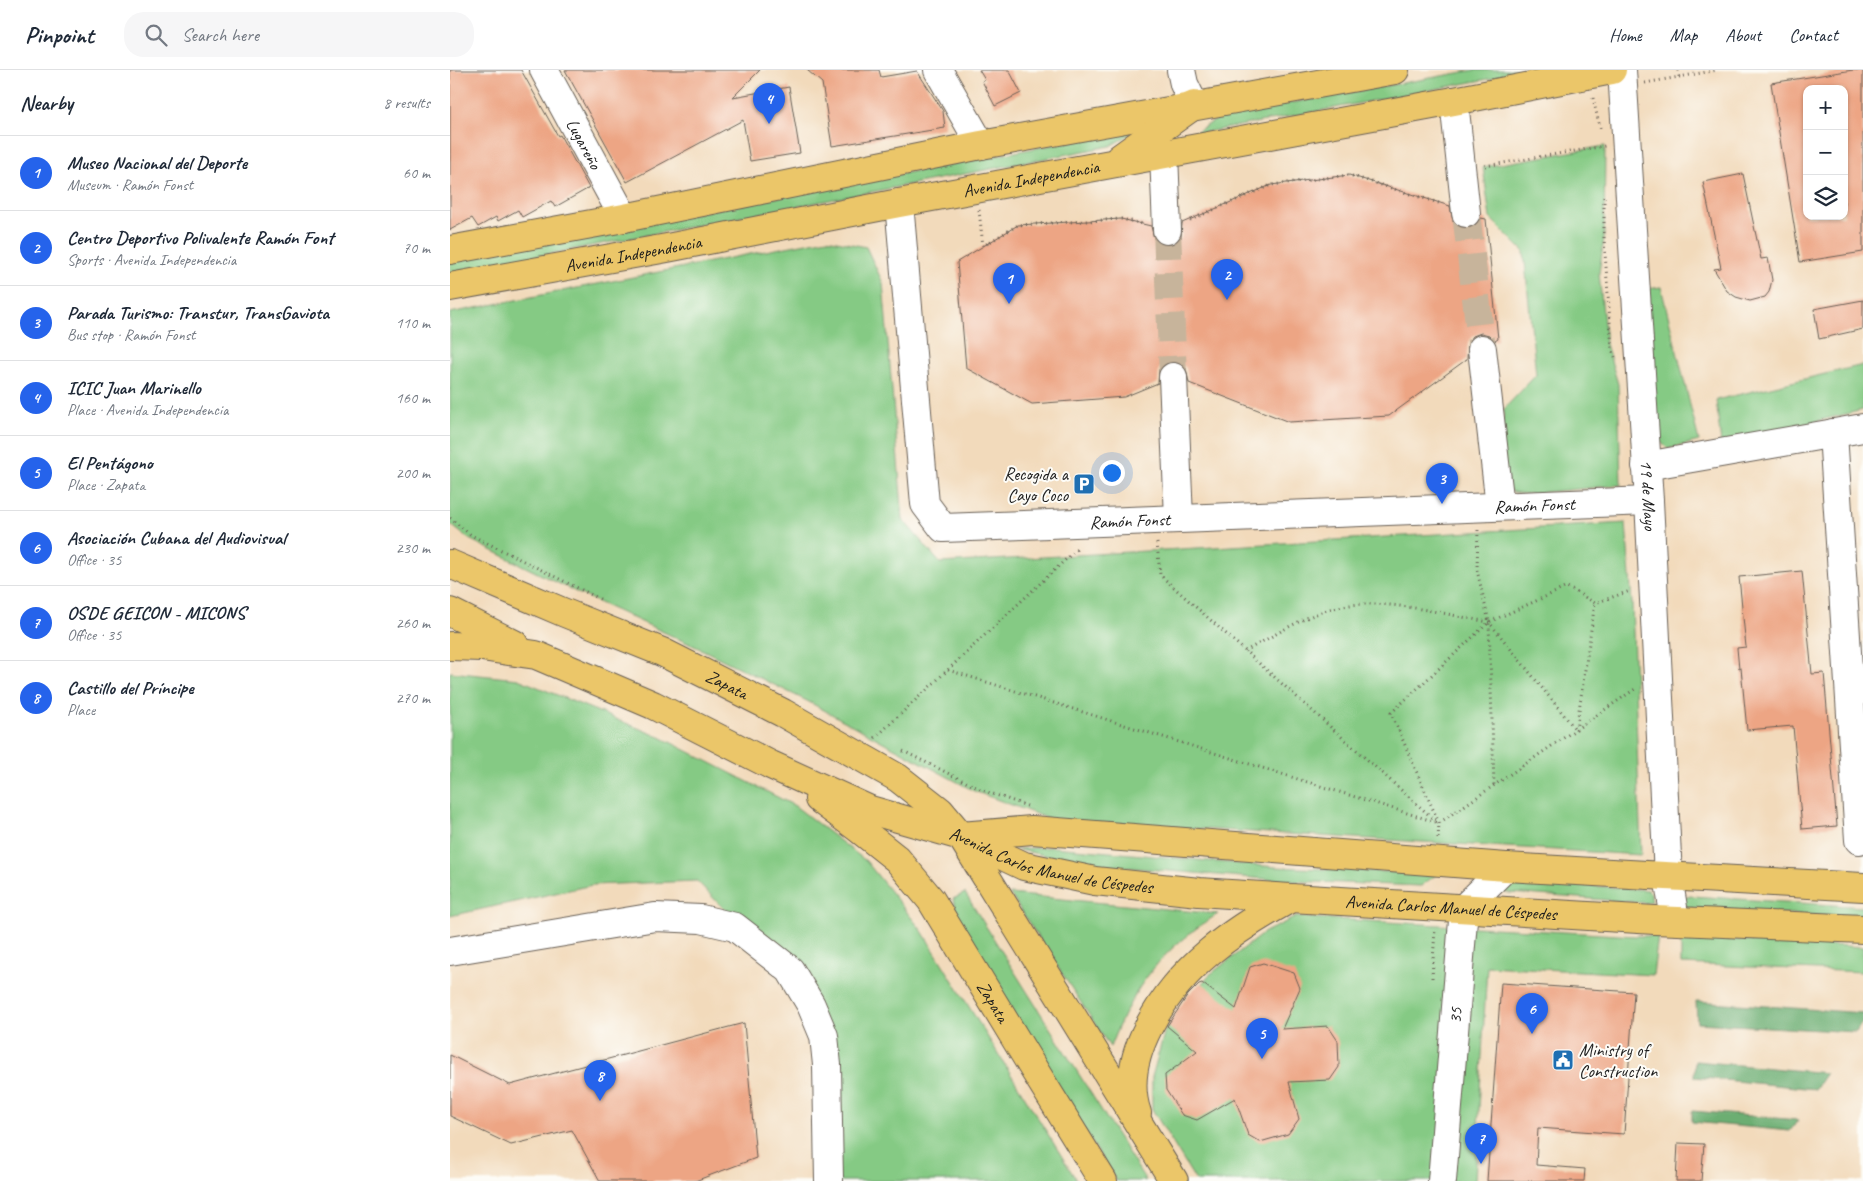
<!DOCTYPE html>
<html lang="en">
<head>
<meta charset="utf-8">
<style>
  :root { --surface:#fff; --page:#f6f6f7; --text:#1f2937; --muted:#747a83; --line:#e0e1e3; --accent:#2563eb }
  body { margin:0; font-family:Caveat,sans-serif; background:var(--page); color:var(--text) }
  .controls { position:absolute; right:15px; top:15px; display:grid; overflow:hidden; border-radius:10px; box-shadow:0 1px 4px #0004 }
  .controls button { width:45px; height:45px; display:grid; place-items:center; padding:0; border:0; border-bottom:1px solid var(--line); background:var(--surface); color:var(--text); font:25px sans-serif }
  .you { position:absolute; left:661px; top:402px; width:18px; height:18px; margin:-12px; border:4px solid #fff; border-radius:50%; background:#1a73e8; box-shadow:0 0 0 8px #1a73e833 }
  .badge { display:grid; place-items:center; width:32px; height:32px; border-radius:50%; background:var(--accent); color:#fff; font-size:16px; font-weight:700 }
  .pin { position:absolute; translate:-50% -41px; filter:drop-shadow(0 1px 2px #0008) }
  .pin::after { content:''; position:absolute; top:26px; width:18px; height:15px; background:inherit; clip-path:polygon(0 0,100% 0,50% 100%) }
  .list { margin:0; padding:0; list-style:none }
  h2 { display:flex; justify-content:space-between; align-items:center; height:65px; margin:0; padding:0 20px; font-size:21px }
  h2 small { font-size:16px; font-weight:400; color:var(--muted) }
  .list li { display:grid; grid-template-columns:32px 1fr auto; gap:15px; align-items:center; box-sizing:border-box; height:75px; padding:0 20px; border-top:1px solid var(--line) }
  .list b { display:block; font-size:19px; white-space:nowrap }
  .list p { margin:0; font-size:16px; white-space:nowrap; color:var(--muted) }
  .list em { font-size:16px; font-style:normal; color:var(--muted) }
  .icon { flex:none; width:28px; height:28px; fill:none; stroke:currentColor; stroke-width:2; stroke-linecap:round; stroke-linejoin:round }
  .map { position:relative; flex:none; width:1413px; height:1111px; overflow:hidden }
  header { display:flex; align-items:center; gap:30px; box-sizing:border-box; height:70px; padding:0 25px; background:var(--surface); border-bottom:1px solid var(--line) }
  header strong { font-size:24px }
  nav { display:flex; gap:28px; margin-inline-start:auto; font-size:18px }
  .search { width:350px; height:45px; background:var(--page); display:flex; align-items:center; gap:12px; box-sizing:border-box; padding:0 18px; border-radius:20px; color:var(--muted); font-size:19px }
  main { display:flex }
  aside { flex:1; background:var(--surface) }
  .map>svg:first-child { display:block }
  .green { fill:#85ca84; stroke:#507350 }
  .forest { fill:#6cae72; stroke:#446547 }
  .building { fill:#eda584; fill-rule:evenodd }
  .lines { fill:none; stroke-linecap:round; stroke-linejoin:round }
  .minor-tunnel { stroke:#c7b49b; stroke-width:28; stroke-dasharray:28 14; stroke-linecap:butt }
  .minor-casing { stroke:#675e54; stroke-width:30 }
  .major-casing { stroke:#675e54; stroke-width:30 }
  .highway-casing { stroke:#675e54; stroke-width:30 }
  .path { stroke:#675e54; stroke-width:3; stroke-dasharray:1 4; stroke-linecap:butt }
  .minor { stroke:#fff; stroke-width:28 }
  .major { stroke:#ebc669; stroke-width:28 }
  .highway { stroke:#ebc669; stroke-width:28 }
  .labels { text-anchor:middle; stroke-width:4; stroke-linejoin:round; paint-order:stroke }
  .street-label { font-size:18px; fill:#1c1c1c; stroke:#fdfcf7 }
  .poi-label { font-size:18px; fill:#1c1c1c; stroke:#fdfcf7; text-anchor:end }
</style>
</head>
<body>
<header>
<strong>Pinpoint</strong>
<div class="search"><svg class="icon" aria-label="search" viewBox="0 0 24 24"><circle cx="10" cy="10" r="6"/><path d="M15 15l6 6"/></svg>Search here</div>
<nav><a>Home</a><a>Map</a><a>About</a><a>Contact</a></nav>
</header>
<main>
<aside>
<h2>Nearby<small>8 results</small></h2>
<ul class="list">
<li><span class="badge">1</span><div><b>Museo Nacional del Deporte</b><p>Museum · Ramón Fonst</p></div><em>60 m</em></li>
<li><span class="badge">2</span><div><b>Centro Deportivo Polivalente Ramón Font</b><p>Sports · Avenida Independencia</p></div><em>70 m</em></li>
<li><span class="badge">3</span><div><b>Parada Turismo: Transtur, TransGaviota</b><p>Bus stop · Ramón Fonst</p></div><em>110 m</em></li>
<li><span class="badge">4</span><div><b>ICIC Juan Marinello</b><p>Place · Avenida Independencia</p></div><em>160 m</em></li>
<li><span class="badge">5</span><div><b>El Pentágono</b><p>Place · Zapata</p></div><em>200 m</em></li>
<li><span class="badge">6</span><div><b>Asociación Cubana del Audiovisual</b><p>Office · 35</p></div><em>230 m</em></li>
<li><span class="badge">7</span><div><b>OSDE GEICON - MICONS</b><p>Office · 35</p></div><em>260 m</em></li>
<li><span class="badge">8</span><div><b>Castillo del Príncipe</b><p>Place</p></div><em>270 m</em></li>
</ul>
</aside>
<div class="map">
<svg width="1413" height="1111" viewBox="0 0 1413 1111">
  <rect width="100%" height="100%" fill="#fdfcf7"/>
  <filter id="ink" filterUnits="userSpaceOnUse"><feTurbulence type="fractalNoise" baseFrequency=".02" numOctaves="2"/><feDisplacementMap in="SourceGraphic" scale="10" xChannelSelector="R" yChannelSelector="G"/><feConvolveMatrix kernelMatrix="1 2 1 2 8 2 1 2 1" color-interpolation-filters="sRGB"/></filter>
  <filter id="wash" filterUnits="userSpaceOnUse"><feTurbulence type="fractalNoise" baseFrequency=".0096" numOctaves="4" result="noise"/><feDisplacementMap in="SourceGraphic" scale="20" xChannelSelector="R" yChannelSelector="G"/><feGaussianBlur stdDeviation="1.12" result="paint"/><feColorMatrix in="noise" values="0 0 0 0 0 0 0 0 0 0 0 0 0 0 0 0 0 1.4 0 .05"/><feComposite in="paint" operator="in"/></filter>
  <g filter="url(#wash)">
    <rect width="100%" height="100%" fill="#f2dabb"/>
    <!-- green -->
    <path class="green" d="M1025,0h61l-345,65 33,-20z
      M691,58l-31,18 -660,127v-13z
      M1155,76l-1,93 -5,34 7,71 12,40 3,101 -96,9 -12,-2 -7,-5 -5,-48 3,-30 32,-34 -12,-123 -34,-34 -7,-51z
      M377,169l39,8 17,36 20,237 37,43 686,-40 6,80 9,252 -589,-35 -78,-29 -165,-89 -106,-52 -123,-56 -111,-55 -19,-15v-211z
      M1211,217l38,154 -31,8 -14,-13 -9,-147z
      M1413,295v45l-142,34 -5,-44z
      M0,602l68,7 142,58 135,69 71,55 56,70 155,250h-248l-5,-145 -63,-89 -64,-66 -105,4 -142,31z
      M603,777l222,20 162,7 -16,12 -131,-5 -204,-17 -71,-15z
      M1062,810l136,10 3,3v8l-4,2 -150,-11z
      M515,823l181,288h-30l-153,-246 -10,-36z
      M560,824l208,20c-56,34 -85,73 -108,133z
      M1241,826l172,11v11l-175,-10 -5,-5 1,-5z
      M846,847l340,19h22l-5,39 -166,-9 -12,215h-279l-44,-72v-32l13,-47 43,-54 57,-44z
      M1231,867l182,10v25l-182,-8z"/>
    <!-- forest -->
    <path class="forest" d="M1246,931l167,12v8l-7,11 -159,-9z
      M1245,991l131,12 -11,16 -121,-12z
      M1242,1041l106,9 -8,11 -98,-9z"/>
    <g id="blocks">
      <!-- building -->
      <path class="building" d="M0,0h71l37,66 2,-1 29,53 -34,19 -4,-6 -29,16 -4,-7 -20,11 -2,-4 -18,10 -6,-9 -22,12z
        M115,0h195l-27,27 56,-10 11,66 -50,8 -7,-41 -116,62z
        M357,0h72l2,7 36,-6 26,40 2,17 -113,18 -10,-63z
        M529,0h30l12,23 -26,13 -13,-25 3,-1z
        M1403,0h10v182l-63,10 -29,-179zM1357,19h37v127h-37z
        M1293,104l18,85 7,-1 4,22 -3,12 -4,5 -15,4 -14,-4 -9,-6 -13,-22 7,-1 -18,-86z
        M899,105l101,31 3,16 7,5 8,1 8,-3 5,-7 5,1 12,120 -3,2 -6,-6 -8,-2 -8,3 -5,7 -1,16 -78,57 -100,6 -100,-39 -3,-15 -6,-5 -7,-2 -8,3 -6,5 -1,14 -34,14 -92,7 -66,-36 -9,-106 61,-37 103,-6 30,7 3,13 6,5 8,2 7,-3 6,-5 1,-15 89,-38z
        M1413,230v29l-44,10 -5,-30z
        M1352,501l10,103 12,-1 13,153 -35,3 -9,-103 -46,4 -6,-62 -2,1 -2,-21 9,-1 -7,-70z
        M813,893l31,10 6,15 -18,41 46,-3 10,15 1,26 -9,13 -41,2 10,37 -11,15 -28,8 -12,-7 -13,-37 -38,22 -15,-5 -16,-25 -1,-15 32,-24 -30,-25 21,-31 11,-11 3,-1 34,26 14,-42z
        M1051,913l133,9 -10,142 -86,-6 -2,37 49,4 -1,12h-97z
        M294,953l12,135 -61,23h-95l-28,-51 -61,15 -61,-29v-61l60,30z
        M1228,1073l26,1 -3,37h-25z"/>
    </g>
  </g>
  <g filter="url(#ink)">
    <use href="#blocks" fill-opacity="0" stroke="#675e54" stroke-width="1"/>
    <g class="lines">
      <!-- minor-tunnel -->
      <path class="minor-tunnel" d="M1016,143l16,136
        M717,160l6,147"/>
      <!-- minor casing -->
      <g class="minor-casing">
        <g id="minor">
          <path id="s1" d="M94,0l80,148"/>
          <path d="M488,0l43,75"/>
          <path d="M731,0l3,14 10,21"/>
          <path id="s2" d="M1172,0l27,431 19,375 7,44"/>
          <path d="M1004,31l12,112"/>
          <path d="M714,83l3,77"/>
          <path id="s3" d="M449,133l26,301 18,24 706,-27"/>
          <path d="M1032,279l18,157"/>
          <path d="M723,307l6,141"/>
          <path d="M1383,363l26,407"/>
          <path d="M1196,396l217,-38"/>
          <path d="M0,881l205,-34 46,2 34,8 55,43 21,35 13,31 3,29 2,116"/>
          <path id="s4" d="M992,1111l22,-273 42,-41"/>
        </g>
      </g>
      <!-- major casing -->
      <g class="major-casing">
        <g id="major">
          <path d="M0,180l174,-32 357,-73 414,-75"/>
          <path id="s5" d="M0,494l115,49 97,39 121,61 115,65 42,33 21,25 213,345"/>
          <path d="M0,542l64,32"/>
          <path id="s6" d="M0,576l32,1 54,8 117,50 118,60 99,45 91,26 63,30 71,15 104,11 92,6 364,22 208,9"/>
          <path id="s7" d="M369,729l39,29 39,31 34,41 107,176 65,105"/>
          <path d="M687,1043c-10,-29 -2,-60 12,-87 31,-60 84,-96 142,-128"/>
        </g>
      </g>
      <!-- highway casing -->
      <g class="highway-casing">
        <g id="highway">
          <path d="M670,88l74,-53"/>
          <path id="s8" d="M0,217l217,-39 232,-45 555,-102 158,-31"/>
          <path d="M511,766l71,-6 474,37 357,20"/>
        </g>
      </g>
      <!-- path -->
      <path class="path" d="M1229,7l39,-7
        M1195,13l34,-6 -1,-7
        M1143,28l7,30
        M1035,96l120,-20
        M1154,127v42l8,110 3,8
        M529,140l4,36 35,-21 103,-6 23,5
        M740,150l81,-35 78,-10 93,29
        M0,448l21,17 131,65
        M1028,460l-1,40 12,52 5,163
        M707,473l3,32 277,247
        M795,581c27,-14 54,-32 82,-41 48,-16 114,4 162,12l87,108 19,-127
        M498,600l491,153 196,-134
        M425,668l203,-190
        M453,681l79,39 45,16
        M988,768l1,-15 -48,-110 98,-91 78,-35 28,16 35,-12
        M982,908l3,-49"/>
      <!-- minor -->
      <use href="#minor" class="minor"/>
      <!-- major -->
      <use href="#major" class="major"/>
      <!-- highway -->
      <use href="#highway" class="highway"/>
    </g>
  </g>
  <!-- icons -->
  <defs>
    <g id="parking-square" transform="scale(1.125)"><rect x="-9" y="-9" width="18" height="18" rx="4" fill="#1f6fb2" stroke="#fdfcf7"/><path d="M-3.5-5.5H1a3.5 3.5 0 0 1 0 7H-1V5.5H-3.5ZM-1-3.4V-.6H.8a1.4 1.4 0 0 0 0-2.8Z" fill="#fff"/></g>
    <g id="civic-square" transform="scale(1.125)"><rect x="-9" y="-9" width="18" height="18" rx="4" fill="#1f6fb2" stroke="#fdfcf7"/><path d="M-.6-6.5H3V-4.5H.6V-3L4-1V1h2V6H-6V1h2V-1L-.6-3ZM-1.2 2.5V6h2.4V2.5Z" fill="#fff"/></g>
  </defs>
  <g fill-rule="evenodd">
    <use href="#parking-square" x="634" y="414"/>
    <use href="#civic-square" x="1113" y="990"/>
  </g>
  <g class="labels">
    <!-- street labels -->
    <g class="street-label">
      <text dy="6" stroke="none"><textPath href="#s1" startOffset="84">Lugareño</textPath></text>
      <text dy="6" stroke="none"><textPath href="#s8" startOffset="591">Avenida Independencia</textPath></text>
      <text dy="6" stroke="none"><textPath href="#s8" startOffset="186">Avenida Independencia</textPath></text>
      <text dy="6" stroke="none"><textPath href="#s2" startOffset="426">19 de Mayo</textPath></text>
      <text dy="6" stroke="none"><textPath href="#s3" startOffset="924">Ramón Fonst</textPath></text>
      <text dy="6" stroke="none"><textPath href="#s3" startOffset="519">Ramón Fonst</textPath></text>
      <text dy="6" stroke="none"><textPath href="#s5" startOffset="302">Zapata</textPath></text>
      <text dy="6" stroke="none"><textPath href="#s6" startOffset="644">Avenida Carlos Manuel de Céspedes</textPath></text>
      <text dy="6" stroke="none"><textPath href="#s6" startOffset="1049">Avenida Carlos Manuel de Céspedes</textPath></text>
      <text dy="6" stroke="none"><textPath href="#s7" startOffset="271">Zapata</textPath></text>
      <text dy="6" stroke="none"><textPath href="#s4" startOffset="166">35</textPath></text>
    </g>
    <!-- poi labels -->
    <g class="poi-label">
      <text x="618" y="410">Recogida a<tspan x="618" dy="21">Cayo Coco</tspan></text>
      <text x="1129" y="986" text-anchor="start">Ministry of<tspan x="1129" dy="21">Construction</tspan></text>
    </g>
  </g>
</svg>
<div class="controls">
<button>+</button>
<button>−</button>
<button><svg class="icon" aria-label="layers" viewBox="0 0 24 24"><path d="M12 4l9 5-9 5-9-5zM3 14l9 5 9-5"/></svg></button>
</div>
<div class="you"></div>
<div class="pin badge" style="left:559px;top:234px">1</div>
<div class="pin badge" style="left:777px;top:230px">2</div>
<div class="pin badge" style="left:992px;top:434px">3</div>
<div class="pin badge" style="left:319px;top:54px">4</div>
<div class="pin badge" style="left:812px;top:989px">5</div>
<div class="pin badge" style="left:1082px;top:964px">6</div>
<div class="pin badge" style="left:1031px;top:1094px">7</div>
<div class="pin badge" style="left:150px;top:1031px">8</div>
</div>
</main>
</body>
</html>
